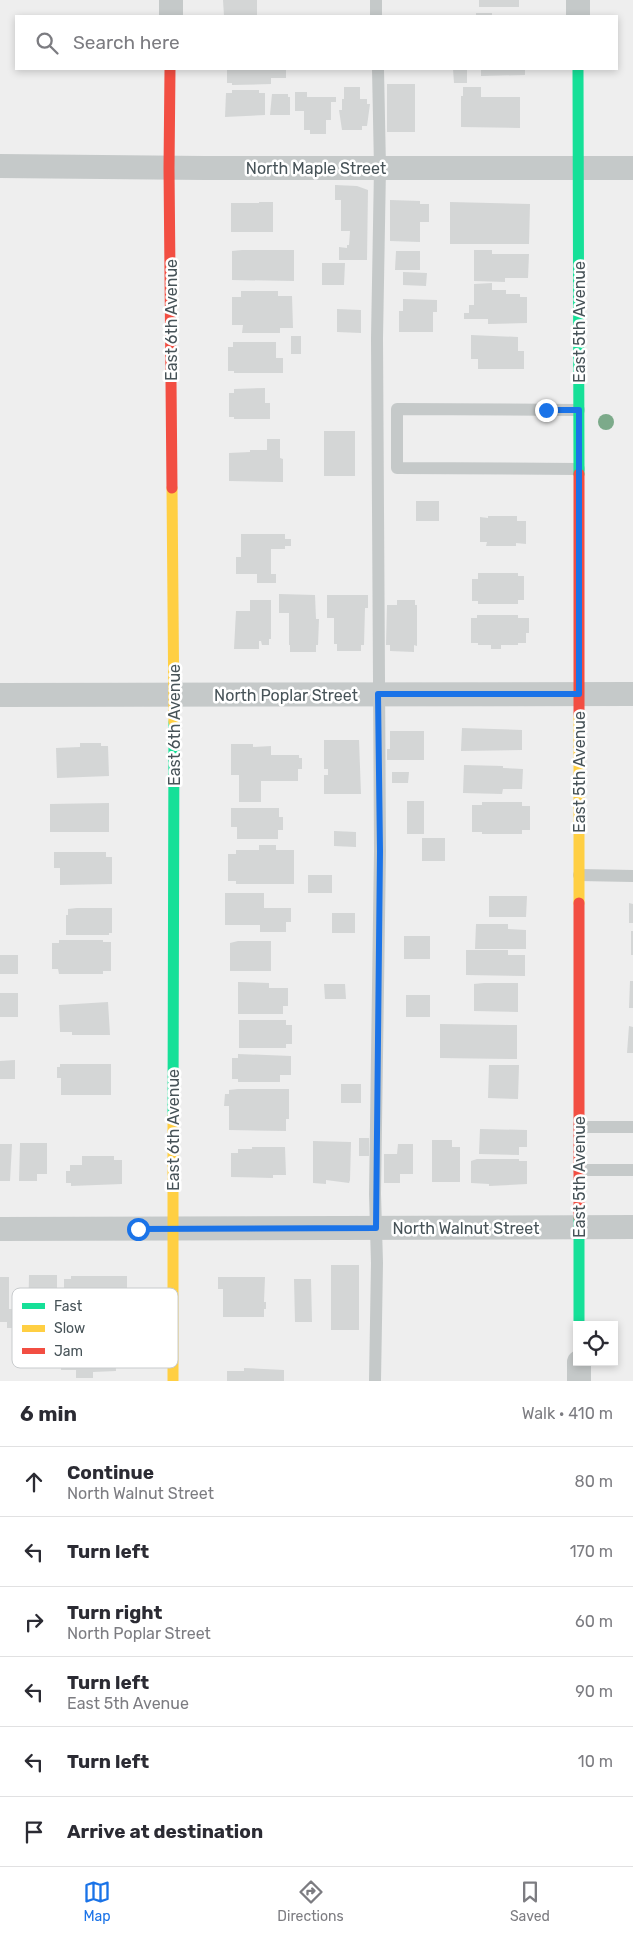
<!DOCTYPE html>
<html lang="en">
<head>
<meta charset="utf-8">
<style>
  :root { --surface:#fff; --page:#f2f2f3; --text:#2b2b33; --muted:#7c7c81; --line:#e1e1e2; --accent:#1a73e8 }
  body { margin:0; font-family:Rubik,sans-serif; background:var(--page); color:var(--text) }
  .controls { position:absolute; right:15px; bottom:15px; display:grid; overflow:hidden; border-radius:0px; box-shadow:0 2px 8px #0003 }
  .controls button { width:45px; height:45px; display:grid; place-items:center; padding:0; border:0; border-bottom:1px solid var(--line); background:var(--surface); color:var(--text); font:25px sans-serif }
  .stop { position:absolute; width:15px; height:15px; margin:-11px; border:4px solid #1a73e8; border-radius:50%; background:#fff }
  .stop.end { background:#1a73e8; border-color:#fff; box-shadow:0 1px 5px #0008 }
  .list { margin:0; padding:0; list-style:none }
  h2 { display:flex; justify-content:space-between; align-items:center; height:65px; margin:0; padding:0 20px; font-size:21px }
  h2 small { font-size:16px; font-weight:400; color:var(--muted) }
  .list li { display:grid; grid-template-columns:32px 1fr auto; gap:15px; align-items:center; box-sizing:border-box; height:70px; padding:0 20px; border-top:1px solid var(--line) }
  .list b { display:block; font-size:19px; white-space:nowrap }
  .list p { margin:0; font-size:16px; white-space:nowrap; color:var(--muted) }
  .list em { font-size:16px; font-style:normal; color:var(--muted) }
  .icon { flex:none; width:28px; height:28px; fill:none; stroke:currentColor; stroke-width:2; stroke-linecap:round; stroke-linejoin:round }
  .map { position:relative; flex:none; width:633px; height:1381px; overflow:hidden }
  .search { position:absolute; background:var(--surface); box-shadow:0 2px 8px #0003; left:15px; right:15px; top:15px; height:55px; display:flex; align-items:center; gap:12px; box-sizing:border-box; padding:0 18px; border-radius:0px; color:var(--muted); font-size:19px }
  .sheet { height:485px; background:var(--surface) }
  nav { display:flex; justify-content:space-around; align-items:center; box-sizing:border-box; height:70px; border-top:1px solid var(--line); background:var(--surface); font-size:14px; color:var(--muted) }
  nav a { display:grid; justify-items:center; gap:2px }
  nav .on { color:var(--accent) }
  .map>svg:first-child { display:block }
  .building { fill:#d4d6d6 }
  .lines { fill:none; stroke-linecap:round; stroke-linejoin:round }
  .lane { stroke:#c5c9c9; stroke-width:12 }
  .street { stroke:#c5c9c9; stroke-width:24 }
  .fast { stroke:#16e098; stroke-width:11 }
  .slow { stroke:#ffcf43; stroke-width:11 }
  .jam { stroke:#f24e42; stroke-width:11 }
  .tree { fill:#7caa8a }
  .route { stroke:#1a73e8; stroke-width:6 }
  .labels { text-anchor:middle; stroke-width:5; stroke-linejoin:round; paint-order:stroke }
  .street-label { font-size:16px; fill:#475358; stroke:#fff }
  .key { fill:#fff; stroke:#c8cbcd; stroke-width:1 }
  .key-label { font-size:14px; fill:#475358 }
</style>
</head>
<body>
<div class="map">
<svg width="633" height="1381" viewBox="0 0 633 1381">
  <rect width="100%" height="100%" fill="#eee"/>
  <!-- building -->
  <path class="building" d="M223,0h34v16h-33z
    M479,0h40v7h-40z
    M476,13h16v3h-16z
    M227,69h59v9h-15v6l-39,1v-2h-5z
    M453,69h14v14h-13z
    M481,69h44v6l-44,1z
    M387,84h28v48h-28z
    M344,87h16v12h7v5h3l-3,22h-5v4h-20l-3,-20h3v-11h2z
    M463,87h18v10h39v31l-59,-1v-31h2z
    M232,90h27v3h6v22l-40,2 1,-24h6z
    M295,92h12v5h29v5h-5v18h-5v14h-16v-4h-6v-19h-9z
    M272,94h16v3h2v18h-20z
    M335,185l22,1 11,4 -1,70h-28v-13l8,1v-3h2l1,-14h-9v-31h-6z
    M390,200l30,1v3h9v18h-9v20l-30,-1z
    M259,202h14v30h-42v-29h28z
    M450,202l80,2 -1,40h-79z
    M242,250h52v31l-62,-1v-29z
    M474,250h18v4h37l-1,24h-23v4l-31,-1z
    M396,251h24v19h-25z
    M322,263h23l-1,22h-22z
    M403,272l24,1 -1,13 -23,-1z
    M492,283v7h14v4h14v3h7v26l-39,1v-5h-24v-6h5v-8h5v-21z
    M241,291h37v5h14l1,32h-13v5h-38l1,-8h-11v-28h9z
    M403,299l34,1v12h-4v20h-34v-21h4z
    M337,309l24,1v23l-24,-1z
    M471,335l47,2v14h6v18h-46v-10h-7z
    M291,336h10v18h-10z
    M233,342h43v16h7v15h-49v-2h-6v-24h5z
    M265,388v15h5v16h-36v-2h-5v-24h5v-4z
    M324,431h31v45h-31z
    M267,439h13v19l3,1v23l-54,-1v-28l21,-1v-2h17z
    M416,501h23v20h-23z
    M488,516h29v5h9v23l-10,-1v3h-30l1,-4h-7v-25l8,1z
    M241,534h44v5h6v7h-6v3h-14v25h5v9h-19v-9h-21v-17h5z
    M478,573h40v3h6v24h-6v4h-40v-3h-6v-22h6z
    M279,594l36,1 1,24h3l-1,26h-2v7h-26v-7h-1v-32h-10z
    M327,595h41v13h-3l-1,37h-3v6h-24v-7h-3v-26h-7z
    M250,600h21v39h-2v6h-7l-1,-4h-2v8h-25l2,-38h14z
    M397,600h18v5h2v41l-3,-1v7l-24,-1v-6h-4l1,-40h10z
    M477,615h41v3h11v15h-3v10h-8v2h-17v4h-10v-4h-13v-2h-7v-25h6z
    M462,728l60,2v20l-61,1z
    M390,731h34v29h-37v-11h3z
    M324,740h35l2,54h-37v-19h4v-6h-4z
    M80,743h21v3h7l1,30 -52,2 -1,-30 24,-1z
    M231,744h22v3l18,-1v9h28v3h3v11h-4v12h-37v21h-22v-27h-8z
    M464,765l39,1v2l20,1 -1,20h-19l-1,5 -39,-1z
    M392,772h17l-1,11h-16z
    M407,801h17v33h-17z
    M482,802h40v4h8v24h-8v4h-40v-2h-10v-27h10z
    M109,803v29h-59v-28z
    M231,808h48v9h4v13h-5v9h-41v-12h-6z
    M334,831l22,1v15l-22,-1z
    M422,838h23v23h-23z
    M259,845h17v5h18v34h-58v-3h-8v-27h8v-4h23z
    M54,852h52v5h6v27l-52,1v-17h-6z
    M308,875h24v18h-24z
    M225,893h39v15h27v14h-5v10h-26v-7h-35z
    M489,896h38l-1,21h-37z
    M629,903l4,1v19h-4z
    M77,908h35v25h-3v2h-43v-20h2v-6z
    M332,913h23v20h-23z
    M476,924h32v5l18,1v19h-51z
    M631,931h2v24h-2z
    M404,936h26v23h-26z
    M59,940h44v2h8v29h-8v3h-44l-1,-5h-6v-26h7z
    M238,941h33v30h-41v-28z
    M466,950h42v5h17v21l-59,-1z
    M0,955h18v19h-18z
    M630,981h3v27h-4z
    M238,982l31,1v5h19v18h-5v8h-45z
    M484,983h34v29l-44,-1v-27z
    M324,984h21l1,15h-21z
    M0,993h18v24h-18z
    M406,995h24v22h-24z
    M108,1002l2,33h-38v-3h-12l-1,-27z
    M239,1020h47v5h6v19h-6v4h-47z
    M440,1024l77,1v34l-77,-1z
    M629,1026l4,1v26h-6z
    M238,1054l53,2v19h-11v7h-42v-3h-6v-21h6z
    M15,1060v19h-15v-18z
    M60,1064h51v31h-50v-17h-4v-11h3z
    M489,1065h30l-1,34 -30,-1z
    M341,1084h20v19h-20z
    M238,1089h51v30h-3v12l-57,-1v-24h-5l1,-12h4v-4z
    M480,1129l47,1v17h-8v8l-40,-1z
    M359,1138h10v18h-10z
    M432,1140h20v7h8v35h-28z
    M313,1141l38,1 -1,38 -1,3 -23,-3v4l-13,-1z
    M20,1143h27v31h-10v7h-18z
    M0,1144h12l-2,37h-10z
    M398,1144h15v30h-13v9h-16v-29h13z
    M252,1147h33l1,28h-13v3l-42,-1v-24h7v-4h14z
    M82,1156h32v4h8v24l-51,2v-3h-5v-12h4v-6h12z
    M477,1159h42v2h8v23l-38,2v-2l-18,-1v-22z
    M331,1265h28v65h-28z
    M29,1275h28v52h-29z
    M71,1276h56v36l-51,-1v5h-17l1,-21h12v-5h-8v-11h7z
    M0,1277h9v32h16v19h-18v-6h-7z
    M218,1277h47l-1,25h2v7h-2v8h-41v-28h-5z
    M294,1279h17l1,43h-17z
    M61,1330h53l2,41 -23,1v6h-17v-8h-15v-6h-7v-23h7z
    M244,1368l40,2v11h-57v-10h17z"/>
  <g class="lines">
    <!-- lane -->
    <path class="lane" d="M376,0v16
      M579,410l-182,-1v59l182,1
      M579,875l54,1
      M579,1127h54
      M579,1170h54
      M375,1381l2,-118 -2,-69 5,-343 -3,-512 3,-171 -2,-99"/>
    <!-- street -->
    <path class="street" d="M171,16v-16
      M578,16v-16
      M0,166l204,2h429
      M0,695l633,-1
      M0,1229l633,-2
      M579,1381v-19"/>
    <!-- fast -->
    <path class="fast" d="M578,69l1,405
      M173,1116l1,-394
      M579,1217v108"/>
    <!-- slow -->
    <path class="slow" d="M172,488l2,234
      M579,715v188
      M173,1381v-265"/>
    <!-- jam -->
    <path class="jam" d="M170,69l-1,99 3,320
      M579,474v241
      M579,903v314"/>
  </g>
  <!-- trees -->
  <circle class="tree" cx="606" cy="422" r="8"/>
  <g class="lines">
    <!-- route -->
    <path class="route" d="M138,1229l238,-1 4,-377 -2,-157h201v-284h-33"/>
  </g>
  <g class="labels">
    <!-- street labels -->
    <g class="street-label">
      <text x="316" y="174">North Maple Street</text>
      <text transform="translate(171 320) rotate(-90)" y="6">East 6th Avenue</text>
      <text transform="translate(579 322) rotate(-90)" y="6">East 5th Avenue</text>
      <text x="286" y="701">North Poplar Street</text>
      <text transform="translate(174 725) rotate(-90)" y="6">East 6th Avenue</text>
      <text transform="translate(579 772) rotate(-90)" y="6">East 5th Avenue</text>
      <text transform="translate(173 1130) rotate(-90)" y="6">East 6th Avenue</text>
      <text transform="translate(579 1177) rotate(-90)" y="6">East 5th Avenue</text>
      <text x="466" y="1234">North Walnut Street</text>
    </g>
  </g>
  <!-- legend -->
  <rect x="12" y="1288" width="166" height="80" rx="8" class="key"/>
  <rect x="22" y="1303" width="23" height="6" fill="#16e098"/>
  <rect x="22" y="1325" width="23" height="7" fill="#ffcf43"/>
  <rect x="22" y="1348" width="23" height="6" fill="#f24e42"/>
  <g class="key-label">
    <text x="54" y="1311">Fast</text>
    <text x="54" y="1333">Slow</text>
    <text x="54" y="1356">Jam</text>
  </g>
</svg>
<div class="controls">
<button><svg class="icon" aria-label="locate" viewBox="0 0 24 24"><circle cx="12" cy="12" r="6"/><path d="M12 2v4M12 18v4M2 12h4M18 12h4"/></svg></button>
</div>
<div class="stop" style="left:138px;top:1229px"></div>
<div class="stop end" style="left:546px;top:410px"></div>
<div class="search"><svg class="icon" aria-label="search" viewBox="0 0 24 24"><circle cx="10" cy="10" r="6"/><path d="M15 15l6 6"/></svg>Search here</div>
</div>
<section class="sheet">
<h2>6 min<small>Walk · 410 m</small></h2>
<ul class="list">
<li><svg class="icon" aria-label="ahead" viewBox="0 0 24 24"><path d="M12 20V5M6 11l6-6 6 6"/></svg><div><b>Continue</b><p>North Walnut Street</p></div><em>80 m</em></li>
<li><svg class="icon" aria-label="left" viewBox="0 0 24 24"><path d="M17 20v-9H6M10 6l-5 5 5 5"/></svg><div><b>Turn left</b></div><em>170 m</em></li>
<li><svg class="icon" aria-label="right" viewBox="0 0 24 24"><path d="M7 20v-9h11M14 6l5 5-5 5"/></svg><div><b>Turn right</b><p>North Poplar Street</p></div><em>60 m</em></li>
<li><svg class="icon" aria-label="left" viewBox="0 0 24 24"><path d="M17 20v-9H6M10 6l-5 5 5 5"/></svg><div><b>Turn left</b><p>East 5th Avenue</p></div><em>90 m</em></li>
<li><svg class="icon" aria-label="left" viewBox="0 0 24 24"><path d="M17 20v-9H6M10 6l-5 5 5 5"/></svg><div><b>Turn left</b></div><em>10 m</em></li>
<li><svg class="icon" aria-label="arrive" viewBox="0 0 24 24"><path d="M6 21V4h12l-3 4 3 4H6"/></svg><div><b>Arrive at destination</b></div></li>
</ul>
</section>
<nav>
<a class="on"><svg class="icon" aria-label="map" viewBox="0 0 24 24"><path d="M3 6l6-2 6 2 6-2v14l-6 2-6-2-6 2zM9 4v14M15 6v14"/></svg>Map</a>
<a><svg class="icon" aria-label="directions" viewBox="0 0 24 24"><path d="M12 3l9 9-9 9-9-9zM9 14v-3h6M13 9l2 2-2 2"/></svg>Directions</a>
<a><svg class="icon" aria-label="saved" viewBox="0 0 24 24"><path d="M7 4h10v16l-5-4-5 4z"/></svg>Saved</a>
</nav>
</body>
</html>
